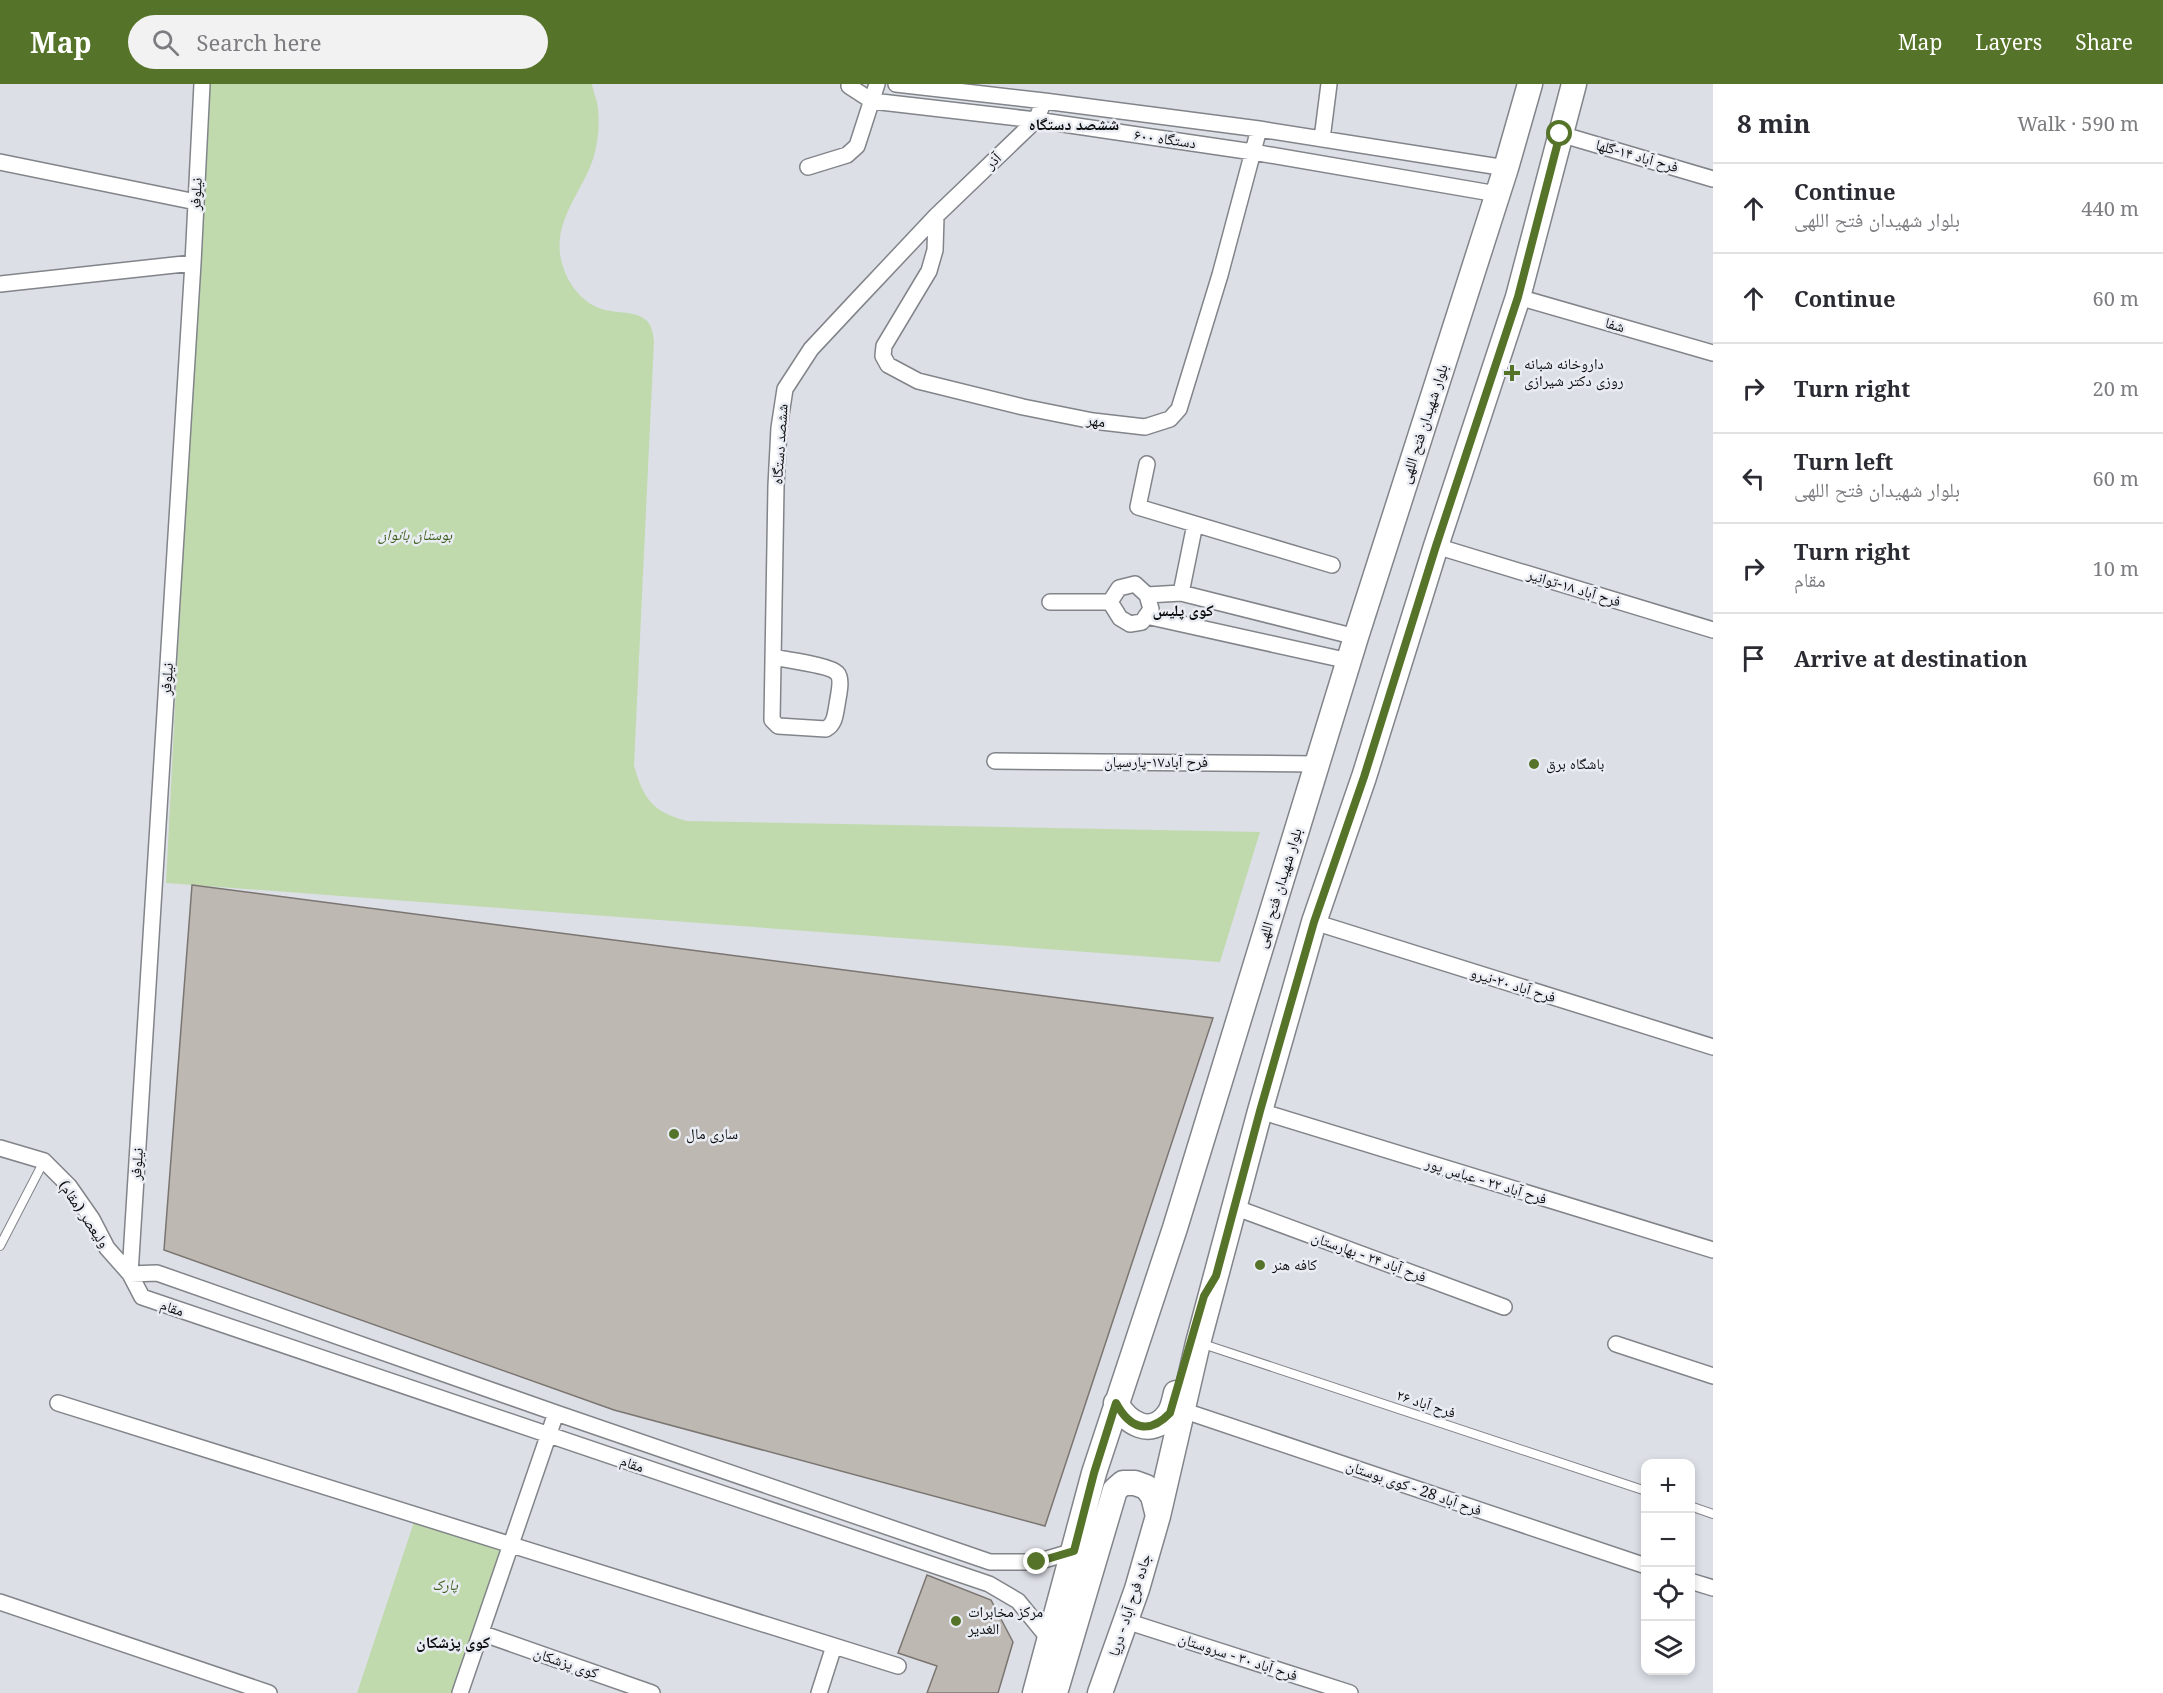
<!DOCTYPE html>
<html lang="en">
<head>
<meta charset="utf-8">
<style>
  :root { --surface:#fff; --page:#f2f2f3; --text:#2b2b33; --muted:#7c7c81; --line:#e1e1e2; --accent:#567429 }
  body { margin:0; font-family:"Noto Serif","Noto Naskh Arabic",serif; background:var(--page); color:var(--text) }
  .controls { position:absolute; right:18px; bottom:18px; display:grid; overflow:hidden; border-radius:12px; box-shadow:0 3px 9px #0003 }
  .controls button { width:54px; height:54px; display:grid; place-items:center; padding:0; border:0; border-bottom:2px solid var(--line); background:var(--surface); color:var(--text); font:30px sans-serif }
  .stop { position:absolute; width:18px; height:18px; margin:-14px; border:4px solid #567429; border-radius:50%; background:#fff }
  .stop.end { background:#567429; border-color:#fff; box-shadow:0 2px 6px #0008 }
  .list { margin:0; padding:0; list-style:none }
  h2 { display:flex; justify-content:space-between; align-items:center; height:78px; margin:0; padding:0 24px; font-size:26px }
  h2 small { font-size:20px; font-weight:400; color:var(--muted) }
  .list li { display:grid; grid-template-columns:39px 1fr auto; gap:18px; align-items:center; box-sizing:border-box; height:90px; padding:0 24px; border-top:2px solid var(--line) }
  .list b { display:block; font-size:22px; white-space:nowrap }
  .list p { margin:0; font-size:20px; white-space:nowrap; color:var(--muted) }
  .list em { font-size:20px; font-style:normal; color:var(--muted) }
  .icon { flex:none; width:33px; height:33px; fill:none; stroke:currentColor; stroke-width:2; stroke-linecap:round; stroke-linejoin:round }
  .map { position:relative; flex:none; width:1713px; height:1609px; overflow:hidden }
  header { display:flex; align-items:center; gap:36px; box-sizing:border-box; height:84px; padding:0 30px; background:var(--accent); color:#fff }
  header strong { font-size:28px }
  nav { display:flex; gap:33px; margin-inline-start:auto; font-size:21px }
  .search { width:420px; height:54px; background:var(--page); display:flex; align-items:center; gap:15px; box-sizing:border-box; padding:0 21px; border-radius:33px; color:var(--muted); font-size:22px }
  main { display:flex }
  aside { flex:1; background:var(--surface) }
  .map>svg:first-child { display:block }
  .green { fill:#c0daad }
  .building { fill:#beb8b3; stroke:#7b7571; stroke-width:1.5 }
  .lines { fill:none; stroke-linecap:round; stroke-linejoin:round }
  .service-casing { stroke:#818489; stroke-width:10 }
  .minor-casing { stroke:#818489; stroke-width:18 }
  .primary-casing { stroke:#818489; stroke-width:27 }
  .service { stroke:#fff; stroke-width:8 }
  .minor { stroke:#fff; stroke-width:15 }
  .primary { stroke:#fff; stroke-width:24 }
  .route { stroke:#567429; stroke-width:8 }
  .poi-dot { fill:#567429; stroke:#e9edf3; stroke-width:2 }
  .labels { text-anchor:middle; stroke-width:5; stroke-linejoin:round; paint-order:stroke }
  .street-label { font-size:15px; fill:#0b0c0e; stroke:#e9edf3 }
  .poi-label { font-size:15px; fill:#0b0c0e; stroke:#e9edf3; text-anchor:start }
  .park-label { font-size:15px; font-style:italic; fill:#3a5c18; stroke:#e9edf3 }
  .neighbourhood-label { font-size:16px; font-weight:bold; fill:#0b0c0e; stroke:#e9edf3 }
</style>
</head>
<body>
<header>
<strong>Map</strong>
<div class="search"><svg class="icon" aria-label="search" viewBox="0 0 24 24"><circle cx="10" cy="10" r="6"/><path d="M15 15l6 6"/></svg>Search here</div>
<nav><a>Map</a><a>Layers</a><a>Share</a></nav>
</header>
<main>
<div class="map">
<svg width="1713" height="1609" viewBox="0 0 1713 1609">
  <rect width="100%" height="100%" fill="#dcdfe6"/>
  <!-- green -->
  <path class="green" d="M207,0h385c1,6 3,12 5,18 3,17 2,33 -2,50 -8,35 -43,67 -34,107 5,25 24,49 50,52 11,2 26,1 35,9 6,5 7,14 8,21l-20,424c9,33 18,47 53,56l573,11 -40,130 -1054,-79z
    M414,1438l95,30 -49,141h-103z"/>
  <!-- building -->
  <path class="building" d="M192,801l1021,133 -168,508 -431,-116 -450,-160z
    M927,1491l64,25 22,42 -15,51h-71l10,-27 -39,-13z"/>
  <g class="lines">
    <!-- service casing -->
    <g class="service-casing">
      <path id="service" d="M0,1162l44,-85
        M1200,1259l446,148
        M1690,1422l23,8"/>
    </g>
    <!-- minor casing -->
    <g class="minor-casing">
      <path id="minor" d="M896,0l148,17 215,28 247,39
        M849,2l23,15 164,19 217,32 244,42
        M1560,50l153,45
        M1322,55l7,-55
        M0,78l196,40
        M808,83l39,-12 10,-9 20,-62
        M936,132l-1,34 -6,21 -45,75 -1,10 5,9 30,16 105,26 70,14 52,6 25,-8 9,-10 41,-134 39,-146
        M0,200l193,-21
        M1518,213l195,56
        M1147,380l-9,43 194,58
        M1436,462l277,84
        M1135,500l12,11 4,14 -9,13 -12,2 -10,-6 -10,-16 9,-14z
        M1181,509l14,-69
        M1147,511l34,-2 175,44
        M1050,518h60
        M1146,532l203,45
        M773,573c12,3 57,8 64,16 6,6 1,24 0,32 -2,10 -2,19 -11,24l-48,-3 -6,-6 4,-234 3,-58 6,-39 26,-40 43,-46 82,-87 100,-96 8,-19
        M995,677l323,3
        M1314,838l399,125
        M1260,1027l453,139
        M0,1064l44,13 25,25 23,33 15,29 23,26 12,23 847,287 29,17 31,38
        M1234,1123l270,100
        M130,1190l63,-1011 9,-179
        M130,1190l27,-1 399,140 434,149h47l37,-11
        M1616,1260l97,32
        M58,1319l840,263
        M1182,1326l464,156
        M1690,1497l23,7
        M0,1518l269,91
        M1126,1537l224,72
        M481,1549l171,60
        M460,1609l96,-280
        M819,1609l15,-47"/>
    </g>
    <!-- primary casing -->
    <g class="primary-casing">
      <path id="primary" d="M1116,1319c11,20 35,35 52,12 5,-6 6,-15 8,-22
        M1035,1609l59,-220 81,-245 181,-591 150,-469 24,-84
        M1055,1609l60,-203 8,-7h12l11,4 7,9 5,20
        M1100,1609l37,-104 21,-73 40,-173 62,-232 54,-189 50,-145 72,-231 82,-249 56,-213"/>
    </g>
    <!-- service -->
    <use href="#service" class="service"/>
    <!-- minor -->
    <use href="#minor" class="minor"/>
    <!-- primary -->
    <use href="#primary" class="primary"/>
  </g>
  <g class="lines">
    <!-- route -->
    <path class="route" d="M1037,1478l37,-11 20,-78 22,-70c14,26 33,32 54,10l34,-117 12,-20 44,-165 54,-189 50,-145 72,-231 82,-249 42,-163"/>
  </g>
  <!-- markers -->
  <g class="poi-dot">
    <path d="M1509 280h6v6h6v6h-6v6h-6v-6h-6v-6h6z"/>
    <circle cx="1534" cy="680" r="6"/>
    <circle cx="674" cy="1050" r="6"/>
    <circle cx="1260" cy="1181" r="6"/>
    <circle cx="956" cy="1537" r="6"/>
  </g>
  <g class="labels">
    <!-- street labels -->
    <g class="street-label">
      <text transform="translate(1165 55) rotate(8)" y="5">۶۰۰ دستگاه</text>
      <text transform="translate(1637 72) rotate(16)" y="5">فرح آباد ۱۴-گلها</text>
      <text transform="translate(993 77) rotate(-44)" y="5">آذر</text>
      <text transform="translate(196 110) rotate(-87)" y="5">نیلوفر</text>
      <text transform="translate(1615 241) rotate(16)" y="5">شفا</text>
      <text transform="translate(1096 337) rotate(9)" y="5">مهر</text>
      <text transform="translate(1424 340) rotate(-72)" y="5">بلوار شهیدان فتح اللهی</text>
      <text transform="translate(780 360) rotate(-86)" y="5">ششصد دستگاه</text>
      <text transform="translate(1574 504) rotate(17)" y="5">فرح آباد ۱۸-توانیر</text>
      <text transform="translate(167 595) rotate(-86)" y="5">نیلوفر</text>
      <text x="1156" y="683">فرح آباد۱۷-پارسیان</text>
      <text transform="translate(1279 804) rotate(-73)" y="5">بلوار شهیدان فتح اللهی</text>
      <text transform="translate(1513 901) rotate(17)" y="5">فرح آباد ۲۰-نیرو</text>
      <text transform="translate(137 1080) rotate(-86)" y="5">نیلوفر</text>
      <text transform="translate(1486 1097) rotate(17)" y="5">فرح آباد ۲۲ - عباس پور</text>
      <text transform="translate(84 1130) rotate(56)" y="5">ولیعصر (مقام)</text>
      <text transform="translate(1369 1173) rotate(20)" y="5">فرح آباد ۲۴ - بهارستان</text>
      <text transform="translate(172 1224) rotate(19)" y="5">مقام</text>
      <text transform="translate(1426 1320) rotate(18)" y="5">فرح آباد ۲۶</text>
      <text transform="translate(632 1380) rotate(19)" y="5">مقام</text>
      <text transform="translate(1414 1404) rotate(19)" y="5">فرح آباد 28 - کوی بوستان</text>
      <text transform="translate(1130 1521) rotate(-72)" y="5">جاده فرح آباد - دریا</text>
      <text transform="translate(1238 1573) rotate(18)" y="5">فرح آباد ۳۰ - سروستان</text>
      <text transform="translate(566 1579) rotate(19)" y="5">کوی پزشکان</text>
    </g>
    <!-- poi labels -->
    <g class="poi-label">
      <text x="1524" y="285">داروخانه شبانه<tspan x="1524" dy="17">روزی دکتر شیرازی</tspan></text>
      <text x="1546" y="685">باشگاه برق</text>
      <text x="686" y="1055">ساری مال</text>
      <text x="1272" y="1186">کافه هنر</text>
      <text x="968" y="1533">مرکز مخابرات<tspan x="968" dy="17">الغدیر</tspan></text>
    </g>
    <!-- park labels -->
    <g class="park-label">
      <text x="415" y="456">بوستان بانوان</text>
      <text x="445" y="1506">پارک</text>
    </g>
    <!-- neighbourhood labels -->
    <g class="neighbourhood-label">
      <text x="1074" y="46">ششصد دستگاه</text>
      <text x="1183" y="532">کوی پلیس</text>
      <text x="453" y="1564">کوی پزشکان</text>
    </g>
  </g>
</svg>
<div class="controls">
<button>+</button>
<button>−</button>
<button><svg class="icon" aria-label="locate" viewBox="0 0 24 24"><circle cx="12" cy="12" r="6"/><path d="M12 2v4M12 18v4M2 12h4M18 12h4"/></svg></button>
<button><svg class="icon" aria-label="layers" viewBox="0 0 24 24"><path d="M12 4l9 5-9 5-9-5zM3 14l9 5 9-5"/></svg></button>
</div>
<div class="stop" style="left:1560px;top:50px"></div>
<div class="stop end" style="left:1037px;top:1478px"></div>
</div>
<aside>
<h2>8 min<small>Walk · 590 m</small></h2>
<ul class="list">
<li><svg class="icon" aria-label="ahead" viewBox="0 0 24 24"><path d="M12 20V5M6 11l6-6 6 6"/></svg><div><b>Continue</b><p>بلوار شهیدان فتح اللهی</p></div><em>440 m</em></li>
<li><svg class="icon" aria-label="ahead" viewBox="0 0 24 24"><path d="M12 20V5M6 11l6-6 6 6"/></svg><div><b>Continue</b></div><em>60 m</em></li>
<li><svg class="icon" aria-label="right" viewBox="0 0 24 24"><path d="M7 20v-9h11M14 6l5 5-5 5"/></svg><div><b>Turn right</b></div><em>20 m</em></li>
<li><svg class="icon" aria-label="left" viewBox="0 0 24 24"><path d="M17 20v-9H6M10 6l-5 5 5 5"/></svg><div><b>Turn left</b><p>بلوار شهیدان فتح اللهی</p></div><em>60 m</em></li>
<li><svg class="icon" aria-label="right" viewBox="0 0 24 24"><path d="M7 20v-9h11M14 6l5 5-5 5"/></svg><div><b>Turn right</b><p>مقام</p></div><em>10 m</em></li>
<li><svg class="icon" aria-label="arrive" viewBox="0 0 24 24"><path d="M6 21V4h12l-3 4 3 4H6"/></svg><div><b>Arrive at destination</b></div></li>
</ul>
</aside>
</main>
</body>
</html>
